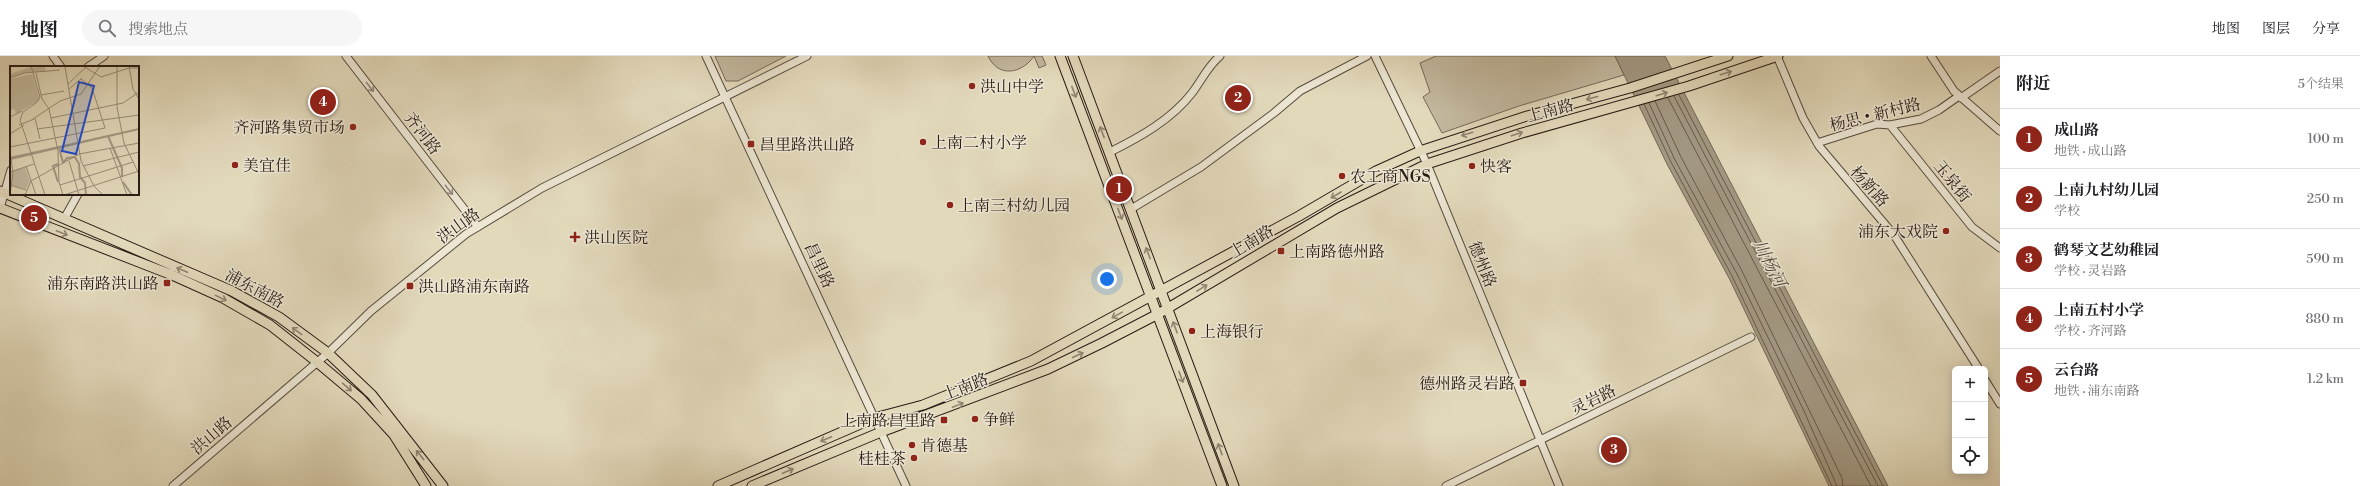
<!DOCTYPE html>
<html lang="zh">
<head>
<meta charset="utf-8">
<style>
  :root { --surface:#fff; --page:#f6f6f6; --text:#202124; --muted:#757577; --line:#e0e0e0; --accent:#8f2418 }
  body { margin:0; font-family:"Libre Bodoni","Noto Serif SC",serif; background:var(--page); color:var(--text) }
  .controls { position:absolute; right:12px; bottom:12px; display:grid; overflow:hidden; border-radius:6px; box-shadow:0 2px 10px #0003 }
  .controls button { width:36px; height:36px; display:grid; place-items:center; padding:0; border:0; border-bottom:1px solid var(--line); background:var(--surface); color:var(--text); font:20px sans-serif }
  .you { position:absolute; left:1107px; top:223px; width:14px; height:14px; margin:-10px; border:3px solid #fff; border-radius:50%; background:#1a73e8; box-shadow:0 0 0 6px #1a73e833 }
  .badge { display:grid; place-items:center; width:26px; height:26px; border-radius:50%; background:var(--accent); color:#fff; font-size:13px; font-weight:700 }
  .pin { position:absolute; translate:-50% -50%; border:2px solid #fff; box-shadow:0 1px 4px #0006 }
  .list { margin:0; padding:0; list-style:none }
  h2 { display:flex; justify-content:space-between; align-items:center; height:52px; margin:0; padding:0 16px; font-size:17px }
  h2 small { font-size:13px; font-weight:400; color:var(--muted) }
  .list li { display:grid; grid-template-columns:26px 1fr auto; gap:12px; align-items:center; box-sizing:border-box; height:60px; padding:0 16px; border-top:1px solid var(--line) }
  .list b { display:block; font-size:15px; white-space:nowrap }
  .list p { margin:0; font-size:13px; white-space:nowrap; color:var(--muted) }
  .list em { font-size:13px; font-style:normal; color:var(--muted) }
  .icon { flex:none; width:22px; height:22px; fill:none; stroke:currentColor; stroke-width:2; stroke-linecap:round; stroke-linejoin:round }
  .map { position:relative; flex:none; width:2000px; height:430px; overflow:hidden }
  header { display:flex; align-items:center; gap:24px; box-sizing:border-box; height:56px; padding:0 20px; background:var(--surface); border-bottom:1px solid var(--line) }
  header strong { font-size:19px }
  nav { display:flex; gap:22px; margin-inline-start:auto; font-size:14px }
  .search { width:280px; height:36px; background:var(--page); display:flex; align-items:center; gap:10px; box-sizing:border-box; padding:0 14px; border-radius:22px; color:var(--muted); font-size:15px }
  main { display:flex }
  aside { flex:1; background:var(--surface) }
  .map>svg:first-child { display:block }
  .green { fill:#c3b99f; stroke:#766a5a }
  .water { fill:#a39983; stroke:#726757 }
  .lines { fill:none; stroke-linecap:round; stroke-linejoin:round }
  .shore { stroke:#665a4c; stroke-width:1 }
  .minor-casing { stroke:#574b3e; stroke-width:9 }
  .major-casing { stroke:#291c15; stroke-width:11 }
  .minor { stroke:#ece6d3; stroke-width:7 }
  .major { stroke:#e2d9bb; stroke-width:9 }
  .oneway { stroke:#8f8470 }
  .oneway2 { stroke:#948b7e }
  .poi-dot { fill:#8f2418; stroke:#ece6d3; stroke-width:1.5 }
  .labels { text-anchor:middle; stroke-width:3; stroke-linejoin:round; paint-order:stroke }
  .poi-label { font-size:16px; fill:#291c15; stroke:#ece6d3; text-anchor:start }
  .street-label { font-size:16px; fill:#291c15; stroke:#ece6d3 }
  .water-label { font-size:17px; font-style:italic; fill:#54483c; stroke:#ece6d3 }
  .inset-river { fill:none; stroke:#a39983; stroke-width:2 }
  .inset-road { fill:none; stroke:#988d79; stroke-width:1 }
  .view { fill:#1d4ed8; fill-opacity:0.15; stroke:#1d4ed8; stroke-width:2 }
  .inset-edge { fill:none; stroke:#291c15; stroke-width:2 }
</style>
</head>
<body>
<header>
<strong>地图</strong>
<div class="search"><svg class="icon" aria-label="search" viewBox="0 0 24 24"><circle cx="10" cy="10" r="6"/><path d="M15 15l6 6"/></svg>搜索地点</div>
<nav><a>地图</a><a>图层</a><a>分享</a></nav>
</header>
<main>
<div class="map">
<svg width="2000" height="430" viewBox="0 0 2000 430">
  <rect width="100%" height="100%" fill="#e2d9bb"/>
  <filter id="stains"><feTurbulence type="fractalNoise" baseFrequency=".005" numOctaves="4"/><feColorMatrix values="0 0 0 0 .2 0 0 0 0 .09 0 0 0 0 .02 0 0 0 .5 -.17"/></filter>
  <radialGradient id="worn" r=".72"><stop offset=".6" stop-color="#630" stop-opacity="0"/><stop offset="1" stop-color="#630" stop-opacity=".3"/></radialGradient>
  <!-- green -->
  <path class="green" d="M715,0h71l-48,25h-12z
    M988,0h54l4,9 -7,3 -5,-12c-12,18 -36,22 -46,0z
    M1436,0h179l9,19 -105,31 -77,27 -19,-36 7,-5 -10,-29z"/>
  <!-- water -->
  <path class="water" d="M1615,0h50l223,430h-59l-100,-208 -62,-114z"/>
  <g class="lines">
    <!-- shore -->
    <path class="shore" d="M1679,39l204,391
      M1674,40l204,390
      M1668,42l203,388
      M1655,45l26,56 61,114 100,207 1,8
      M1649,47l26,57 62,114 67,137 33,75
      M1644,48l27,58 61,114 100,210"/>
    <!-- minor casing -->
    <g class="minor-casing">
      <path id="minor" d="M53,0l8,11
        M346,0l132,171
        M706,0l200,430
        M1375,0l52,108 132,322
        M1777,0l26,62 16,28 75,89 85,134
        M1931,0l23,35 46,40
        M88,11l16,-11
        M1961,42l39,-27
        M1890,69l82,102 28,21
        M1817,87l60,-19 13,1 31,-6 18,-9 20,-14
        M1110,96c30,-15 61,-32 82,-59 10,-13 15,-26 28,-37
        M0,152l11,-38
        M1131,153l70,-42 73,-54 26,-22 67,-35
        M64,163l14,-25
        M1985,324l15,24
        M173,430l155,-133 43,-42 95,-77 76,-46 265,-132
        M1446,430l305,-149"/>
    </g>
    <!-- major casing -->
    <g class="major-casing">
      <path id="major" d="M1060,0l162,430
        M1073,0l161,430
        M0,135l232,100 47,26 49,36 44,42 71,91
        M0,152l172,67 51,23 47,27 47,37 44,37 33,36 32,51
        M718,430l156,-68 49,-13 108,-44 268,-145 77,-45 44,-20 107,-35 103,-28 98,-32
        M752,430l129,-54 167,-63 54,-26 56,-29 179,-106 90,-44 95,-31 167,-47 89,-30"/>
    </g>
    <!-- minor -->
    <use href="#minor" class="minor"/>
    <!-- major -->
    <use href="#major" class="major"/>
  </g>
  <!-- one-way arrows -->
  <defs><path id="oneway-shaft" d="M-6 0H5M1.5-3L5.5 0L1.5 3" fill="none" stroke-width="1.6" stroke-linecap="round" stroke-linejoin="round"/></defs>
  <g class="oneway">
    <use href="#oneway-shaft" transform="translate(1726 17) rotate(-18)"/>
    <use href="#oneway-shaft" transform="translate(1074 36) rotate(69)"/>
    <use href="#oneway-shaft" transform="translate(1662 38) rotate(-17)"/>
    <use href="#oneway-shaft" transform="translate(1592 42) rotate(165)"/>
    <use href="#oneway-shaft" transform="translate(1102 76) rotate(-111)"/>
    <use href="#oneway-shaft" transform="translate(1467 78) rotate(163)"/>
    <use href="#oneway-shaft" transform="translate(1517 78) rotate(-18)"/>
    <use href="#oneway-shaft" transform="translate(1336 139) rotate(150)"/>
    <use href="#oneway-shaft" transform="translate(1120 158) rotate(69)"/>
    <use href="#oneway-shaft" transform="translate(62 177) rotate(22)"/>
    <use href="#oneway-shaft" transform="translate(1148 197) rotate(-111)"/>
    <use href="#oneway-shaft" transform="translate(182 214) rotate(-157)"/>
    <use href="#oneway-shaft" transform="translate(1202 232) rotate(-31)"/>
    <use href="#oneway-shaft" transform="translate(221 242) rotate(26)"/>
    <use href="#oneway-shaft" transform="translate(1117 259) rotate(151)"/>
    <use href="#oneway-shaft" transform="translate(1175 271) rotate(-110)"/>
    <use href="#oneway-shaft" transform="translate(297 275) rotate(-144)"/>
    <use href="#oneway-shaft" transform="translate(1078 299) rotate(-25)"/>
    <use href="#oneway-shaft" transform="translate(1181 321) rotate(70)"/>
    <use href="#oneway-shaft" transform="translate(347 331) rotate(41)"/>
    <use href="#oneway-shaft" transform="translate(958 349) rotate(-22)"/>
    <use href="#oneway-shaft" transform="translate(826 383) rotate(157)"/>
    <use href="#oneway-shaft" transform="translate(1220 393) rotate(-110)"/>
    <use href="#oneway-shaft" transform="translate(420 399) rotate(-129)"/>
    <use href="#oneway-shaft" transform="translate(788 415) rotate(-23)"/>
  </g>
  <g class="oneway2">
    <use href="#oneway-shaft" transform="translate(370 31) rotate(52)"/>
    <use href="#oneway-shaft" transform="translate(449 134) rotate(52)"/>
  </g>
  <!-- markers -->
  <g class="poi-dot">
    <circle cx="972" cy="30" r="4"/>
    <circle cx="353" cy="71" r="4"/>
    <circle cx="923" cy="86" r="4"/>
    <rect x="747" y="84" width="8" height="8" rx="2"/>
    <circle cx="235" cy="109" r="4"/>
    <circle cx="1472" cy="110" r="4"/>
    <circle cx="1342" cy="120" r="4"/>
    <circle cx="950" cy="149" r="4"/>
    <circle cx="1946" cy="175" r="4"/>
    <path d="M573 175h4v4h4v4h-4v4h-4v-4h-4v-4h4z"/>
    <rect x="1277" y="191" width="8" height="8" rx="2"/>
    <rect x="163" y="223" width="8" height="8" rx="2"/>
    <rect x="406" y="226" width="8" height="8" rx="2"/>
    <circle cx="1192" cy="275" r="4"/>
    <rect x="1519" y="323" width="8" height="8" rx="2"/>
    <circle cx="975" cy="363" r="4"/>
    <rect x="940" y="360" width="8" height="8" rx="2"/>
    <circle cx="912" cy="389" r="4"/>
    <circle cx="914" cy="402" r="4"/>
  </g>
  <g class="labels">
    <!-- poi labels -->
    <g class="poi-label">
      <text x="980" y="36">洪山中学</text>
      <text x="345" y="77" text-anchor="end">齐河路集贸市场</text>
      <text x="931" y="92">上南二村小学</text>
      <text x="759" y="94">昌里路洪山路</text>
      <text x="243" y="115">美宜佳</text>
      <text x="1480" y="116">快客</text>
      <text x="1350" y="126">农工商NGS</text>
      <text x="958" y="155">上南三村幼儿园</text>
      <text x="1938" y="181" text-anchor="end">浦东大戏院</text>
      <text x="584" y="187">洪山医院</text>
      <text x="1289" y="201">上南路德州路</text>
      <text x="159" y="233" text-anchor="end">浦东南路洪山路</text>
      <text x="418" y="236">洪山路浦东南路</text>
      <text x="1200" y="281">上海银行</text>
      <text x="1515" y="333" text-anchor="end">德州路灵岩路</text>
      <text x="983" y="369">争鲜</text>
      <text x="936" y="370" text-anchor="end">上南路昌里路</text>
      <text x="920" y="395">肯德基</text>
      <text x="906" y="408" text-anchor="end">桂桂茶</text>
    </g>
    <!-- street labels -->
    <g class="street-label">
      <text transform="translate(1550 54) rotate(-15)" y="6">上南路</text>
      <text transform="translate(1875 58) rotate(-14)" y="6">杨思 • 新村路</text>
      <text transform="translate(423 77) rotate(52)" y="6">齐河路</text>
      <text transform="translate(1953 125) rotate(51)" y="6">玉泉街</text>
      <text transform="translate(1870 130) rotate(48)" y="6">杨新路</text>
      <text transform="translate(458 169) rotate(-36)" y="6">洪山路</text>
      <text transform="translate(1251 185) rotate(-31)" y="6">上南路</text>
      <text transform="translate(1483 208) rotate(68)" y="6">德州路</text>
      <text transform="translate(820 209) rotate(65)" y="6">昌里路</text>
      <text transform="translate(255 232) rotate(28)" y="6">浦东南路</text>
      <text transform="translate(965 330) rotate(-21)" y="6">上南路</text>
      <text transform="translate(1593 343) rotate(-26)" y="6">灵岩路</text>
      <text transform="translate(211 379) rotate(-41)" y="6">洪山路</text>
    </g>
    <!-- water labels -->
    <g class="water-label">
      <text transform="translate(1770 207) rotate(63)" y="6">川杨河</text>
    </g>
  </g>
  <!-- overview -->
  <g transform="translate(10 10)">
    <rect width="129" height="129" fill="#e2d9bb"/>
    <path d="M23,0h23l-11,1v5h-16l-19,6v-4zM22,8l8,26 -24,14 -2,-5 -4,1v-31zM15,101l5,14 -4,8 -16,-4v-13z" fill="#c3b99f"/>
    <path d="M129,62v2l-129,30v-3z" fill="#a39983"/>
    <path class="inset-river" d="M98,70l14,32v9M49,81l4,16M53,97l4,-5 8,-1 4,7 1,13 5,6 1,12M48,116l-5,-16 5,-2M113,116l9,13"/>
    <path class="inset-road" d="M21,0l9,31 -4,6 -13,9 -3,8 25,75M73,0l18,11 28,-9h10M107,0v41l7,36 15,31M119,0l4,23 6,10M55,1l16,94 13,25 9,9M26,7l6,26 7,10 9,42 1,31 4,13M0,12l14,-5 36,-3M58,18l18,-17M59,23l13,-11M31,29l23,-4M0,51l12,-6M25,52l5,21M41,52l72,-15 16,-11M23,53l27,-18 21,-7 19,-28M9,59l15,-6M27,63l102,-14M0,68l14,-9M0,81l95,-19 -13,-40 -11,-9M100,82l17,47M0,84l3,23 -3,22M59,95l10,34M16,100l10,29M73,100l56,-14M0,106l24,-8M0,119l16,5M50,119l73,-23M15,129l6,-14 48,-27 60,-11M54,129l75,-24"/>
    <path class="view" d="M69,16l15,4 -18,68 -14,-3z"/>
    <rect width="129" height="129" class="inset-edge"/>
  </g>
  <rect width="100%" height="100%" filter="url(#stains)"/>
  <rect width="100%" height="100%" fill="url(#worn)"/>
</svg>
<div class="controls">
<button>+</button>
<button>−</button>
<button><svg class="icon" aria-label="locate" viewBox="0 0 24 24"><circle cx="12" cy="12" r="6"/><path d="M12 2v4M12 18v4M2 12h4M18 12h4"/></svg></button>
</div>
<div class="you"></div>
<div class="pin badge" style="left:1119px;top:133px">1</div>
<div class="pin badge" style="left:1238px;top:42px">2</div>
<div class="pin badge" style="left:1614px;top:394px">3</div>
<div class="pin badge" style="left:323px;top:46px">4</div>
<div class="pin badge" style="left:34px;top:162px">5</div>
</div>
<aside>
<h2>附近<small>5个结果</small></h2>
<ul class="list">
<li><span class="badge">1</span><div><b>成山路</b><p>地铁 · 成山路</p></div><em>100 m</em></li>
<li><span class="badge">2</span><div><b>上南九村幼儿园</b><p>学校</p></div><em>250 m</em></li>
<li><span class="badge">3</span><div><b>鹤琴文艺幼稚园</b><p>学校 · 灵岩路</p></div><em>590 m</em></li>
<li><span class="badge">4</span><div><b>上南五村小学</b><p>学校 · 齐河路</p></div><em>880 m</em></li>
<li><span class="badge">5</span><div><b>云台路</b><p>地铁 · 浦东南路</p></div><em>1.2 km</em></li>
</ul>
</aside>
</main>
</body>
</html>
